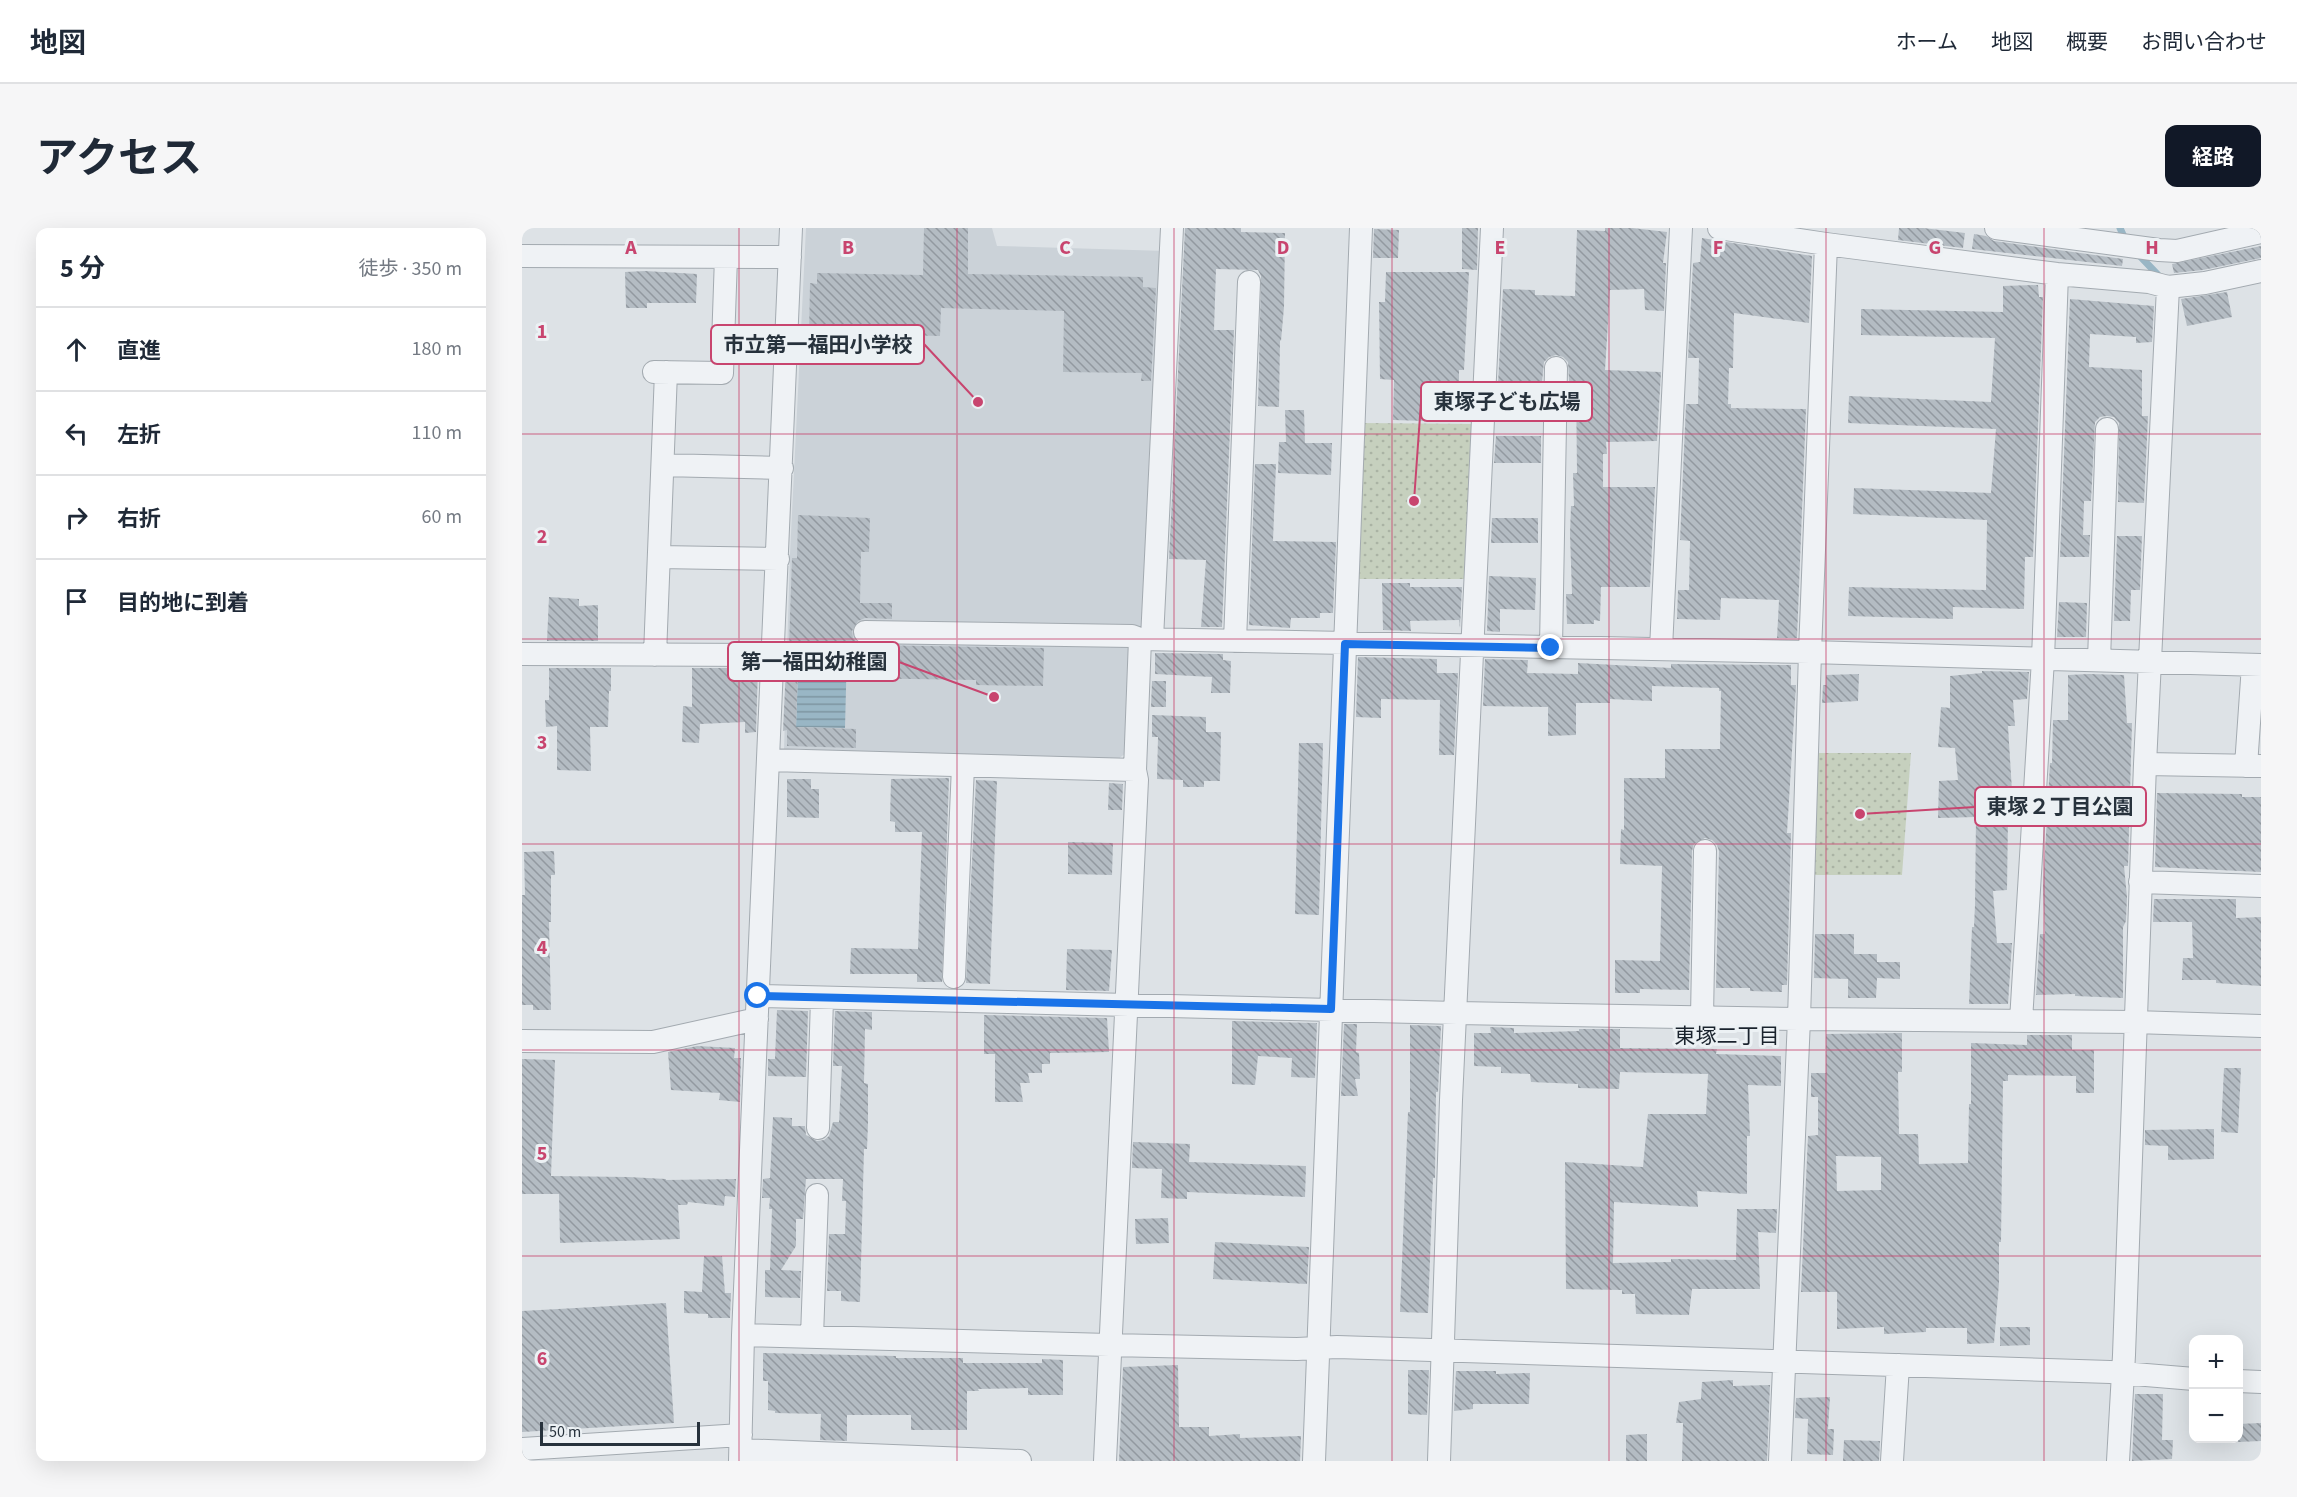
<!DOCTYPE html>
<html lang="ja">
<head>
<meta charset="utf-8">
<style>
  :root { --surface:#fff; --page:#f6f6f7; --text:#1f2937; --muted:#747a83; --line:#e0e1e3; --accent:#111827 }
  body { margin:0; font-family:"Source Sans 3","Noto Sans JP",sans-serif; background:var(--page); color:var(--text) }
  .controls { position:absolute; right:18px; bottom:18px; display:grid; overflow:hidden; border-radius:12px; box-shadow:0 6px 24px #0002 }
  .controls button { width:54px; height:54px; display:grid; place-items:center; padding:0; border:0; border-bottom:2px solid var(--line); background:var(--surface); color:var(--text); font:30px sans-serif }
  .scale { position:absolute; left:18px; bottom:15px; width:160px; box-sizing:border-box; padding-left:6px; border:3px solid #27323c; border-top:0; font-size:16px; line-height:21px; white-space:nowrap; color:#27323c; -webkit-text-stroke:4px #ecf1f4; paint-order:stroke }
  .stop { position:absolute; width:18px; height:18px; margin:-14px; border:4px solid #1a73e8; border-radius:50%; background:#fff }
  .stop.end { background:#1a73e8; border-color:#fff; box-shadow:0 2px 6px #0008 }
  .list { margin:0; padding:0; list-style:none }
  h2 { display:flex; justify-content:space-between; align-items:center; height:78px; margin:0; padding:0 24px; font-size:26px }
  h2 small { font-size:20px; font-weight:400; color:var(--muted) }
  .list li { display:grid; grid-template-columns:39px 1fr auto; gap:18px; align-items:center; box-sizing:border-box; height:84px; padding:0 24px; border-top:2px solid var(--line) }
  .list b { display:block; font-size:22px; white-space:nowrap }
  .list em { font-size:20px; font-style:normal; color:var(--muted) }
  .icon { flex:none; width:33px; height:33px; fill:none; stroke:currentColor; stroke-width:2; stroke-linecap:round; stroke-linejoin:round }
  .map { position:relative; flex:none; width:1739px; height:1233px; overflow:hidden; border-radius:12px }
  header { display:flex; align-items:center; gap:36px; box-sizing:border-box; height:84px; padding:0 30px; background:var(--surface); border-bottom:2px solid var(--line) }
  header strong { font-size:28px }
  nav { display:flex; gap:33px; margin-inline-start:auto; font-size:21px }
  .intro { display:flex; align-items:center; justify-content:space-between; box-sizing:border-box; height:144px; padding:0 36px }
  h1 { margin:0; font-size:42px }
  .button { padding:15px 27px; border-radius:12px; background:var(--accent); color:#fff; font-size:21px; font-weight:700 }
  main { display:flex; gap:36px; padding:0 36px }
  aside { flex:1; background:var(--surface); border-radius:12px; box-shadow:0 6px 24px #0002 }
  .map>svg:first-child { display:block }
  .built { fill:#cbd2d8 }
  .green { fill:url(#green-dots) }
  .water { fill:url(#water-rules) }
  .lines { fill:none; stroke-linecap:round; stroke-linejoin:round }
  .stream { stroke:#99b6c5; stroke-width:7 }
  .building { fill:url(#building-back-hatch); fill-rule:evenodd }
  .street-casing { stroke:#a3aab0; stroke-width:24 }
  .street { stroke:#eff2f5; stroke-width:22 }
  .route { stroke:#1a73e8; stroke-width:8 }
  .grid { fill:none; stroke:#c8456f; stroke-width:1.5; stroke-opacity:0.55 }
  .labels { text-anchor:middle; stroke-width:6; stroke-linejoin:round; paint-order:stroke }
  .neighbourhood-label { font-size:21px; fill:#1a232d; stroke:#ecf1f4 }
  .grid-label { font-size:20px; text-anchor:middle; font-weight:bold; fill:#c8456f; stroke:#ecf1f4; stroke-width:6; stroke-linejoin:round; paint-order:stroke }
  .leader { fill:none; stroke:#c8456f; stroke-width:2 }
  .callout-dot { fill:#c8456f; stroke:#ecf1f4; stroke-width:2 }
  .callout { fill:#ecf1f4; stroke:#c8456f; stroke-width:2 }
  .callout-label { font-size:21px; text-anchor:middle; font-weight:bold; fill:#27323c }
</style>
</head>
<body>
<header>
<strong>地図</strong>
<nav><a>ホーム</a><a>地図</a><a>概要</a><a>お問い合わせ</a></nav>
</header>
<div class="intro"><h1>アクセス</h1><a class="button">経路</a></div>
<main>
<aside>
<h2>5 分<small>徒歩 · 350 m</small></h2>
<ul class="list">
<li><svg class="icon" aria-label="ahead" viewBox="0 0 24 24"><path d="M12 20V5M6 11l6-6 6 6"/></svg><div><b>直進</b></div><em>180 m</em></li>
<li><svg class="icon" aria-label="left" viewBox="0 0 24 24"><path d="M17 20v-9H6M10 6l-5 5 5 5"/></svg><div><b>左折</b></div><em>110 m</em></li>
<li><svg class="icon" aria-label="right" viewBox="0 0 24 24"><path d="M7 20v-9h11M14 6l5 5-5 5"/></svg><div><b>右折</b></div><em>60 m</em></li>
<li><svg class="icon" aria-label="arrive" viewBox="0 0 24 24"><path d="M6 21V4h12l-3 4 3 4H6"/></svg><div><b>目的地に到着</b></div></li>
</ul>
</aside>
<div class="map">
<svg width="1739" height="1233" viewBox="0 0 1739 1233">
  <defs>
    <pattern id="green-dots" width="8" height="8" patternUnits="userSpaceOnUse" patternTransform="scale(1.5)"><rect width="8" height="8" fill="#c6d0be"/><path d="M2 2h.1M6 6h.1" fill="none" stroke="#aab3a4" stroke-width="1.8" stroke-linecap="round"/></pattern>
    <pattern id="water-rules" width="6" height="5" patternUnits="userSpaceOnUse" patternTransform="scale(1.5)"><rect width="6" height="5" fill="#99b6c5"/><path d="M0 2.5h6" fill="none" stroke="#7d95a1"/></pattern>
    <pattern id="building-back-hatch" width="6" height="6" patternUnits="userSpaceOnUse" patternTransform="scale(1.5)"><rect width="6" height="6" fill="#b4bcc3"/><path d="M-1 5l2 2M0 0l6 6M5-1l2 2" fill="none" stroke="#9299a0"/></pattern>
  </defs>
  <rect width="100%" height="100%" fill="#dde2e6"/>
  <!-- built -->
  <path class="built" d="M284,0h186l5,18 169,5 -19,378 -15,13 -5,110 -10,8 -333,-10 6,-196z"/>
  <!-- green -->
  <path class="green" d="M839,195l112,1 -7,155h-111z
    M1294,525h95l-9,122h-90z"/>
  <!-- water -->
  <path class="water" d="M277,419l48,2 -2,79 -49,-1z"/>
  <g class="lines">
    <!-- stream -->
    <path class="stream" d="M1598,0l4,9
      M1617,27l19,20"/>
  </g>
  <!-- building -->
  <path class="building" d="M402,0h44v46l175,3v10l13,1 -5,93h-10l1,-8 -79,-1 1,-61 -123,-3 -1,28 -131,-3 1,-50 7,1v-11l106,2z
    M663,0h56v4l44,1 -1,74 -3,34 -1,-1 -1,67 -21,-1 3,-130 -3,-6 -42,-1 -2,61h20l-12,297h-21l5,-67 -37,-1z
    M940,0h16l-1,42 -15,-1z
    M1083,0h27l35,4 -4,31h3l-2,48 -19,-1 -1,-21 -34,1 -5,80 56,2 -4,69 -51,1 1,12h-4v33h52l-5,100h-49l-1,34 -6,-1v4h-27l-1,-30h6l-2,-60 1,-28h3l-1,-33h4l-1,-92h-7l-1,-19 -5,-5 -7,-2 -7,2 -5,5 -2,20 -44,2 5,-95 32,1v5l40,1 2,-66 28,1z
    M1377,0h24l42,5 -2,15 -65,-8z
    M852,1l25,1 -1,28h-25z
    M1452,6l12,2 8,5 129,18 -1,7 -150,-17z
    M1180,10l110,18 -3,67 -75,-10 -1,55h-4l-1,36h3v4l75,1 -9,229h-20l2,-38 -58,-2 -1,22 -43,-1 1,-29h11l1,-49 -10,-1 6,-136h12l1,-46h-11l5,-95 7,-1z
    M1739,18v12l-58,12 -29,3 -2,-9z
    M123,43l52,3 -1,29h-49v5h-21l-1,-36z
    M864,44h83l-5,98h-5v11h-2l1,41 -65,-2 1,-40 -14,-1 -1,-77h6z
    M1516,57l1,12h4l-10,260h-8l-1,52 -71,-2v12l-105,-3 1,-29 137,3 1,-70 -134,-6 1,-26 137,5 5,-64 -148,-6 1,-27 142,6 4,-64 -134,-3v-26l142,3v-26z
    M1705,64l5,25 -45,9 -6,-27z
    M1548,71l84,7 -2,36 -16,1v-6l-46,-3 -1,33 53,3v46h6l-4,87 -26,-1 1,-79 -5,-6 -7,-1 -7,1 -5,5 -4,79h-7l-1,34h7l-1,22h-29z
    M763,182h19l1,33h27l-1,32 -53,-2 1,-31h7z
    M974,208h45v27h-47z
    M733,236h21l-3,77 63,1 -3,71h-13v5h-29l-1,10 -41,-3z
    M276,287l72,3 -1,34h-8l-1,51h32v16l-27,-1 -7,3 -6,10 1,7 5,5 7,2 179,3 -1,38 -67,-1v-5l-130,-2 1,-29 -58,-2 3,-89h5z
    M970,290h46v25h-47z
    M1595,308h25l-2,54h-9l-1,31h-16z
    M967,348l47,2 -1,32 -35,-1v23l-13,-1z
    M860,355h28v4h52l-2,41 -1,-8 -49,1 1,10 -28,-1z
    M27,369l30,2v7l19,-1v36h-51z
    M1537,374l28,1 -1,34h-29z
    M633,425l68,1v6l8,1 -1,32h-19l1,-16 -57,-3z
    M836,429l79,2v14h21l-4,82h-15l1,-55 -59,-1v19l-25,-1z
    M963,431l43,1 -1,13 51,1v-11l93,5v-4l120,1v20h5l-9,148h4l-4,152h-5v7l-32,-1v-3h-34l3,-137 -2,-6 -5,-5 -7,-2 -11,6 -2,7 -3,139 -49,-1v4h-25v-33l45,1 2,-95 -42,-2 1,-35 3,1v-52h41v-29h55l1,-58h-2v-3l-67,-2v15l-42,-2v4h-34v32l-28,1v-29l-65,-1z
    M264,438h12l-2,61 60,2v19l-69,-2v-16l-4,1z
    M27,440h62v23h-2l-1,36h-18l1,44 -34,-1v-44l-11,1 -1,-27h4z
    M170,440h66l-2,64 -11,1v-11l-45,2 -1,19 -17,-1 1,-36 9,1z
    M1460,443l47,1 -2,27 -14,1 2,26h-7l4,65h-2v25h-2l-1,74 -14,1 4,52h15l-4,61h-39l3,-77h2l1,-22 1,-88 -38,1 1,-37 19,-1 -3,-32 -17,-1 3,-40 9,1v-32l32,-3z
    M1337,446l-1,27 -36,2 1,-18h3v-10z
    M1567,446l35,1 3,48h5l-4,143h-4l3,31 -1,24 -3,6v71l-48,-2v-2l-39,1 4,-61h5l-2,-46 7,-125h2l1,-43h15v-45z
    M630,453h14v26h-15z
    M630,487l54,2v15h15l-1,49h-16v6h-21v-7l-26,-1 1,-42h-6z
    M777,515h24l-4,172 -24,-1z
    M427,550l-7,204h-25v-8h-67l1,-26 67,1 4,-117h-27v-10l-5,-1 1,-42z
    M265,551h24v10h8v29l-32,-1z
    M454,552l21,1 -7,203 -24,-1z
    M587,555l14,1 -1,26h-14z
    M1635,565l85,1v3h19v75l-106,-5z
    M546,614l45,1 -1,32 -44,-1z
    M32,623l1,24h-4v47h-2l2,88h-18v-5h-11v-110h3l-1,-43z
    M1632,671h82v19l25,-1v69l-45,-3v-3h-34l1,-22h10l-1,-36h-39z
    M1293,706h39v20h23v8h23v17l-23,-1 -1,20h-28v-19l-34,-1z
    M545,721l45,1 -3,41 -43,-1z
    M255,782l31,1 -2,66 -38,-1v-17h7z
    M313,783l37,1v18l-7,-1 -1,54 4,1v39l-1,26h-3l-4,153 -19,-1v-10h-14l2,-57h16l1,-33h-4l1,-22h-37l-3,40h-7v27l-15,24 20,1 -1,27 -35,-1v-27h5l2,-61h-3l1,-11h-8l1,-19 7,-1 3,-61 19,1v8h13l1,9 11,6 7,-1 5,-4 4,-14h6l3,-56h-9z
    M462,787l123,3 2,34 -59,1v11h-8v9h-14l2,10h-10l3,19h-28v-48h-11z
    M710,793l85,2 -2,55 -24,-1 1,-19 -34,-2 -3,29 -23,-1z
    M822,796h13l-1,28 3,1 1,26h-5l3,17h-17z
    M888,797l31,1 -3,66h-2l-1,86h-2l-5,135 -28,-1 8,-200h2z
    M968,799l24,1v5l65,-2v-2h41v19l97,1 -1,5 65,2v30l-33,-1 2,51h-3v58l-50,-3 1,16 -84,-5 -1,61 58,-1v-3l65,1 1,-51h40l-1,24 -18,-1 2,57h-68l-3,26 -53,-1 -1,-20h-13v-4l-56,-1 -1,-127 78,5 5,-53h58l2,-40 -88,-2 -1,17 -41,-1v-4l-47,-2 -1,-8 -29,-1v-6l-27,-1v-33h17z
    M1380,805v39h-4l1,62h19l1,30 49,-1 1,-59h2v-61l56,2v-10h45v15h22v43h-18v-17l-68,-1v6h-5l-2,161h-2v41l-5,60 -27,1v-16h-41v4l-42,2v-7l-47,2v-37h-36l7,-156 10,-1v-38h-7v-24h15v-39zM1314,928l45,1v33l-44,1z
    M175,818l38,2 -1,10h7l-1,44 -21,-2 1,-7 -49,-3 -3,-38z
    M0,831l33,1 -4,116 77,1 38,2v1l70,-1 -1,18 -10,-1 -1,10 -36,-4 -1,3h-9l2,34 -120,4 -1,-49h-37z
    M1702,840h17l-3,65 -17,-1z
    M1692,901v30l-46,1v-14l-23,-1v-15z
    M611,914l57,2 -1,18 117,4 -1,31 -118,-5v7l-26,-1 1,-29 -30,-1z
    M646,990l1,25 -33,1 -1,-25z
    M693,1014l94,5 -2,37 -94,-5z
    M182,1028h18l3,37h6l-1,25h-22v-4l-24,-1v-22l18,1z
    M144,1075l8,120 -152,9v-121z
    M1478,1099h30v18l-30,1z
    M241,1125l133,3v2h67v5h79v-4l21,1v35h-35v-7l-50,1 1,2h-12v39h-56v-15h-64v26l-27,-1 1,-26 -46,-1v-2l-7,-1v-29h-5z
    M656,1137l1,62h30v9l31,-2v4l61,-2 -1,25h-181l4,-94z
    M886,1142h21l-2,45 -19,-1z
    M934,1143h40v3l34,-1 -1,31h-56v5l-19,2z
    M1211,1152v6l37,-1 -3,76h-85l1,-38h-7l3,-21 22,-3 1,-17z
    M1613,1166h28l-1,46h11l-1,19 -40,2z
    M1308,1169l-2,32h6l-1,26 -26,-1 1,-35 -13,-1 1,-20z
    M1739,1195v18l-23,1v-18z
    M1125,1206v27h-21v-26z
    M1322,1212l36,1 -1,20h-36z"/>
  <g class="lines">
    <!-- street casing -->
    <g class="street-casing">
      <path id="street" d="M1197,0l107,16 231,30 92,8 19,5 37,-4 56,-12
        M1474,0l163,22 18,1 84,-19
        M0,28l268,1
        M132,144l68,1 4,-116
        M141,237l119,3
        M137,329l119,2
        M343,404l267,4 8,3
        M630,411l20,-411
        M713,413l14,-359
        M1029,419l5,-279
        M1139,421l20,-421
        M0,426l251,1
        M133,427l11,-283
        M1577,432l8,-231
        M247,532l366,10 5,-131 670,13 451,13
        M1623,536l116,2
        M1724,538l7,-101
        M1618,654l121,4
        M432,749l9,-211
        M236,768l699,17 342,6 335,3 127,4
        M1180,789l3,-166
        M1499,793l22,-362 14,-385
        M0,813l131,1 104,-23
        M296,900l4,-129
        M221,1107l366,10 188,4 40,-2 773,25 84,7
        M290,1109l5,-142
        M1716,1153l23,1
        M0,1221l219,-14
        M219,1222l279,11
        M218,1233l3,-126 48,-1107
        M583,1233l32,-681 -2,-10
        M792,1233l47,-1233
        M917,1233l12,-361 41,-872
        M1258,1233l19,-442 11,-367 16,-408
        M1370,1233l6,-96
        M1596,1233l6,-106 21,-591 23,-477"/>
    </g>
    <!-- street -->
    <use href="#street" class="street"/>
  </g>
  <g class="lines">
    <!-- route -->
    <path class="route" d="M236,768l573,13 14,-365 206,4"/>
  </g>
  <!-- grid -->
  <path class="grid" d="M217,0v1233M435,0v1233M652,0v1233M870,0v1233M1087,0v1233M1304,0v1233M1522,0v1233M0,206h1739M0,411h1739M0,616h1739M0,822h1739M0,1028h1739"/>
  <g class="labels">
    <!-- neighbourhood labels -->
    <g class="neighbourhood-label">
      <text x="1205" y="815">東塚二丁目</text>
    </g>
  </g>
  <g class="grid-label">
    <text x="109" y="26">A</text>
    <text x="326" y="26">B</text>
    <text x="543" y="26">C</text>
    <text x="761" y="26">D</text>
    <text x="978" y="26">E</text>
    <text x="1196" y="26">F</text>
    <text x="1413" y="26">G</text>
    <text x="1630" y="26">H</text>
    <text x="20" y="110">1</text>
    <text x="20" y="315">2</text>
    <text x="20" y="521">3</text>
    <text x="20" y="726">4</text>
    <text x="20" y="932">5</text>
    <text x="20" y="1137">6</text>
  </g>
  <!-- callouts -->
  <path class="leader" d="M456 174L402 116M892 273L899 174M472 469L377 434M1338 586L1453 579"/>
  <g class="callout-dot">
    <circle cx="456" cy="174" r="6"/>
    <circle cx="892" cy="273" r="6"/>
    <circle cx="472" cy="469" r="6"/>
    <circle cx="1338" cy="586" r="6"/>
  </g>
  <g class="callout">
    <rect x="189" y="97" width="213" height="39" rx="6"/>
    <rect x="899" y="154" width="171" height="39" rx="6"/>
    <rect x="206" y="414" width="171" height="39" rx="6"/>
    <rect x="1453" y="559" width="171" height="39" rx="6"/>
  </g>
  <g class="callout-label">
    <text x="296" y="124">市立第一福田小学校</text>
    <text x="985" y="181">東塚子ども広場</text>
    <text x="292" y="441">第一福田幼稚園</text>
    <text x="1538" y="586">東塚２丁目公園</text>
  </g>
</svg>
<div class="controls">
<button>+</button>
<button>−</button>
</div>
<div class="scale">50 m</div>
<div class="stop" style="left:236px;top:768px"></div>
<div class="stop end" style="left:1029px;top:420px"></div>
</div>
</main>
</body>
</html>
